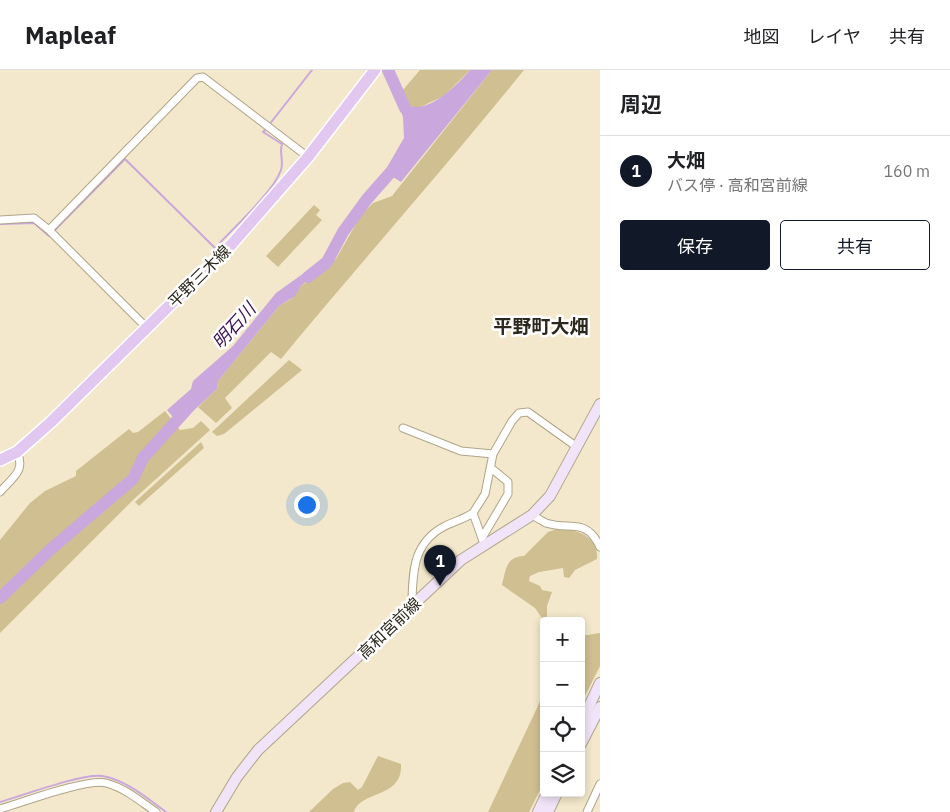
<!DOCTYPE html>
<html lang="ja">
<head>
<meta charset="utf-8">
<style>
  :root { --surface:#fff; --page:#f6f6f6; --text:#202124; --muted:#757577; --line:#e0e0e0; --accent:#111827 }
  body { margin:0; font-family:"IBM Plex Sans","Noto Sans JP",sans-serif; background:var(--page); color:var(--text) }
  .controls { position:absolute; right:15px; bottom:15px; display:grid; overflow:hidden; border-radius:5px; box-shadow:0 2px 8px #0003 }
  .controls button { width:45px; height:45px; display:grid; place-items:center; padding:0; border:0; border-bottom:1px solid var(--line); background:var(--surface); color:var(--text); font:25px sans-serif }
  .you { position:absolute; left:306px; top:434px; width:18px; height:18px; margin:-12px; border:4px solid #fff; border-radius:50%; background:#1a73e8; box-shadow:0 0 0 8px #1a73e833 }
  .badge { display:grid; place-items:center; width:32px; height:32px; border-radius:50%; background:var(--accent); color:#fff; font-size:16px; font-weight:700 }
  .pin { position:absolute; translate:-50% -41px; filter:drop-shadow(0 1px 2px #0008) }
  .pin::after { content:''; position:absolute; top:26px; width:18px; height:15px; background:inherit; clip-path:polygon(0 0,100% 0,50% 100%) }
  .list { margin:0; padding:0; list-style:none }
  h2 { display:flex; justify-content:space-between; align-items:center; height:65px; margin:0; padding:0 20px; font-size:21px }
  h2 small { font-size:16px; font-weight:400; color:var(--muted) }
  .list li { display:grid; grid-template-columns:32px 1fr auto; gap:15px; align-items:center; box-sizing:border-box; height:70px; padding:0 20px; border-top:1px solid var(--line) }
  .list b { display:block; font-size:19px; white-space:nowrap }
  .list p { margin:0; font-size:16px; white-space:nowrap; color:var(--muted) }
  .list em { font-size:16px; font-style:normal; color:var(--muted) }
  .actions { display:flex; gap:10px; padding:15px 20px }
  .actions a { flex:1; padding:11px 0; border:1px solid var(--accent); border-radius:5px; text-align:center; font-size:18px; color:var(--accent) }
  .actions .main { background:var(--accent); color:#fff }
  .icon { flex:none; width:28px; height:28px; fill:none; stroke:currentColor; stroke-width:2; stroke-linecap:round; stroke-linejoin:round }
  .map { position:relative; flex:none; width:600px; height:742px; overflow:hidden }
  header { display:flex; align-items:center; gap:30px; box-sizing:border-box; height:70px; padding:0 25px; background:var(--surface); border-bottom:1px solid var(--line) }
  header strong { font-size:24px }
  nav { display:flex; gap:28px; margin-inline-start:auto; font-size:18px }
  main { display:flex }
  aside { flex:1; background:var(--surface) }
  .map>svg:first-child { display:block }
  .green { fill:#d0bf91 }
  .water { fill:#caa7dc }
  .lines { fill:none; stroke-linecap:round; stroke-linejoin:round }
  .stream { stroke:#caa7dc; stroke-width:2 }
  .river { stroke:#caa7dc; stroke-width:12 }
  .street-casing { stroke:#afa589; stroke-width:9 }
  .secondary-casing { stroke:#afa589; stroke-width:12 }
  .primary-casing { stroke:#fff; stroke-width:14 }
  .street { stroke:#fff; stroke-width:7 }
  .secondary { stroke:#f1e3f8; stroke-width:10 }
  .primary { stroke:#e2c7f0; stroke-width:11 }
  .labels { text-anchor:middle; stroke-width:5; stroke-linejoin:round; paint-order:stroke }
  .street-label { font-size:16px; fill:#2b271c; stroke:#fff }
  .water-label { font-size:18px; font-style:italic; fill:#3f1251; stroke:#fff }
  .quarter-label { font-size:19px; font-weight:bold; fill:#2b271c; stroke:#fff }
</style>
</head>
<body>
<header>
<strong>Mapleaf</strong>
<nav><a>地図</a><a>レイヤ</a><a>共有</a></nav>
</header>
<main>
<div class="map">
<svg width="600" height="742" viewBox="0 0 600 742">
  <rect width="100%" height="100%" fill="#f3e8cb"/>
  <!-- green -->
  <path class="green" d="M420,0h50l-26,26 -26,12c-11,-1 -12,-8 -16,-17z
    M492,0h32c-79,98 -163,192 -243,289l-10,-7 -46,46 7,10 -16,15 -18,-16 19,-18 1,-8 61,-75 12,-7 10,-13 35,-27 25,-44 12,-12 19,-7z
    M314,135l6,5 -4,5 6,5 -44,47 -12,-11z
    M289,290l13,10 -78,64 -7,2 -5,-4z
    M165,341l15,19 13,-2 8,-7 9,9 -76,69 -134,134v-93l30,-37 15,-12 31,-15v-5l53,-42 4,4 5,-1z
    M201,372l3,6 -65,58 -4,-4z
    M557,459c18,-1 42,7 40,30l-22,11 -6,8 -5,-1 -1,-9 -24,4 -9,4 -1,5 11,5 2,4 10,2 -5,14v13l4,2h-7l-9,-13 -33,-23c4,-16 4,-28 22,-29l24,-24z
    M600,563v33l-19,38v-68z
    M544,623v89l-15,30h-41z
    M378,686l23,8c2,35 -40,26 -47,48h-45l24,-23 10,-6 7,-1 8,8 4,-3z"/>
  <!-- water -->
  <path class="water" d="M470,0h22l-91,112 -8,-5 -11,-1 22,-38 -1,-21 -8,-23 7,-3 6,14c20,10 50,-21 62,-35z
    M318,193l4,4 -21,19 -6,10 -16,10 -61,75 -1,8 -38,35 -12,-14 24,-21 2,-8 40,-35 43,-53z"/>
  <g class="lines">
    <!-- stream -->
    <path class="stream" d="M269,55l43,-55
      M0,154l34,-1 15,13 2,-2
      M54,161l71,-72 90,89c17,-19 58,-55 66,-78 3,-9 -2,-18 1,-26l-19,-12 3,-3
      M0,732c21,-6 83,-29 102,-26 24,4 45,22 64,36"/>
    <!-- river -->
    <path class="river" d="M388,0l17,38
      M308,207l19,-15 16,-30 24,-33 30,-34
      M0,528l51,-49 82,-70 10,-21 45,-50"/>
    <!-- street casing -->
    <g class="street-casing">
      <path id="street" d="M0,150l34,-2 15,12 98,98
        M49,160l148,-152 6,-1 105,80
        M403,358l58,23 32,3 19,-33 7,-8 9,-1 49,35
        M0,422c12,-14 26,-21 17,-40
        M532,445c5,3 10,6 14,8 25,8 40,-6 54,24
        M482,468l26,-44v-12l-17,-14
        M484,474l-11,-31 12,-19 8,-40
        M414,533l-2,-4c1,-30 2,-57 33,-73 10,-5 19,-7 28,-13
        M0,739c21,-6 88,-31 106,-26 19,5 34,18 50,29
        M587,742l13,-28"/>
    </g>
    <!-- secondary casing -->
    <g class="secondary-casing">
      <path id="secondary" d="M581,653l19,-40
        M581,674l19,-37
        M216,742l21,-35 21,-27 203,-190 71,-45 18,-19 50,-92
        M538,742l9,-19
        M548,742l9,-19"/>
    </g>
    <!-- primary casing -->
    <g class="primary-casing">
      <path id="primary" d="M0,390l17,-8 34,-30 180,-177 77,-88 67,-87"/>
    </g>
    <!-- street -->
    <use href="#street" class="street"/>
    <!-- secondary -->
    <use href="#secondary" class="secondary"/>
    <!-- primary -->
    <use href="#primary" class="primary"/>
  </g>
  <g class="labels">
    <!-- street labels -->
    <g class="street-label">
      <text transform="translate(199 206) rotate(-45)" y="6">平野三木線</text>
      <text transform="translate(389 558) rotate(-44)" y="6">高和宮前線</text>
    </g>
    <!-- water labels -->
    <g class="water-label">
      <text transform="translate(234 256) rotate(-48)" y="6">明石川</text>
    </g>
    <!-- quarter labels -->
    <g class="quarter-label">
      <text x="541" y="263">平野町大畑</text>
    </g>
  </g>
</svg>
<div class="controls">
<button>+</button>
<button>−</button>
<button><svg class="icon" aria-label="locate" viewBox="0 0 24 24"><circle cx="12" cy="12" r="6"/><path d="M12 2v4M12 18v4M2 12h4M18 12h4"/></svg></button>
<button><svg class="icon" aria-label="layers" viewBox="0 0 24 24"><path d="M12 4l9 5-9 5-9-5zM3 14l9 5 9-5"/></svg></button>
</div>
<div class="you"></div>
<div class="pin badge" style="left:440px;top:516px">1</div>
</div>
<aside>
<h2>周辺<small></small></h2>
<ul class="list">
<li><span class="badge">1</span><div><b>大畑</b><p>バス停 · 高和宮前線</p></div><em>160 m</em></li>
</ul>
<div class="actions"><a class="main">保存</a><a>共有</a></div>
</aside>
</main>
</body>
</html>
